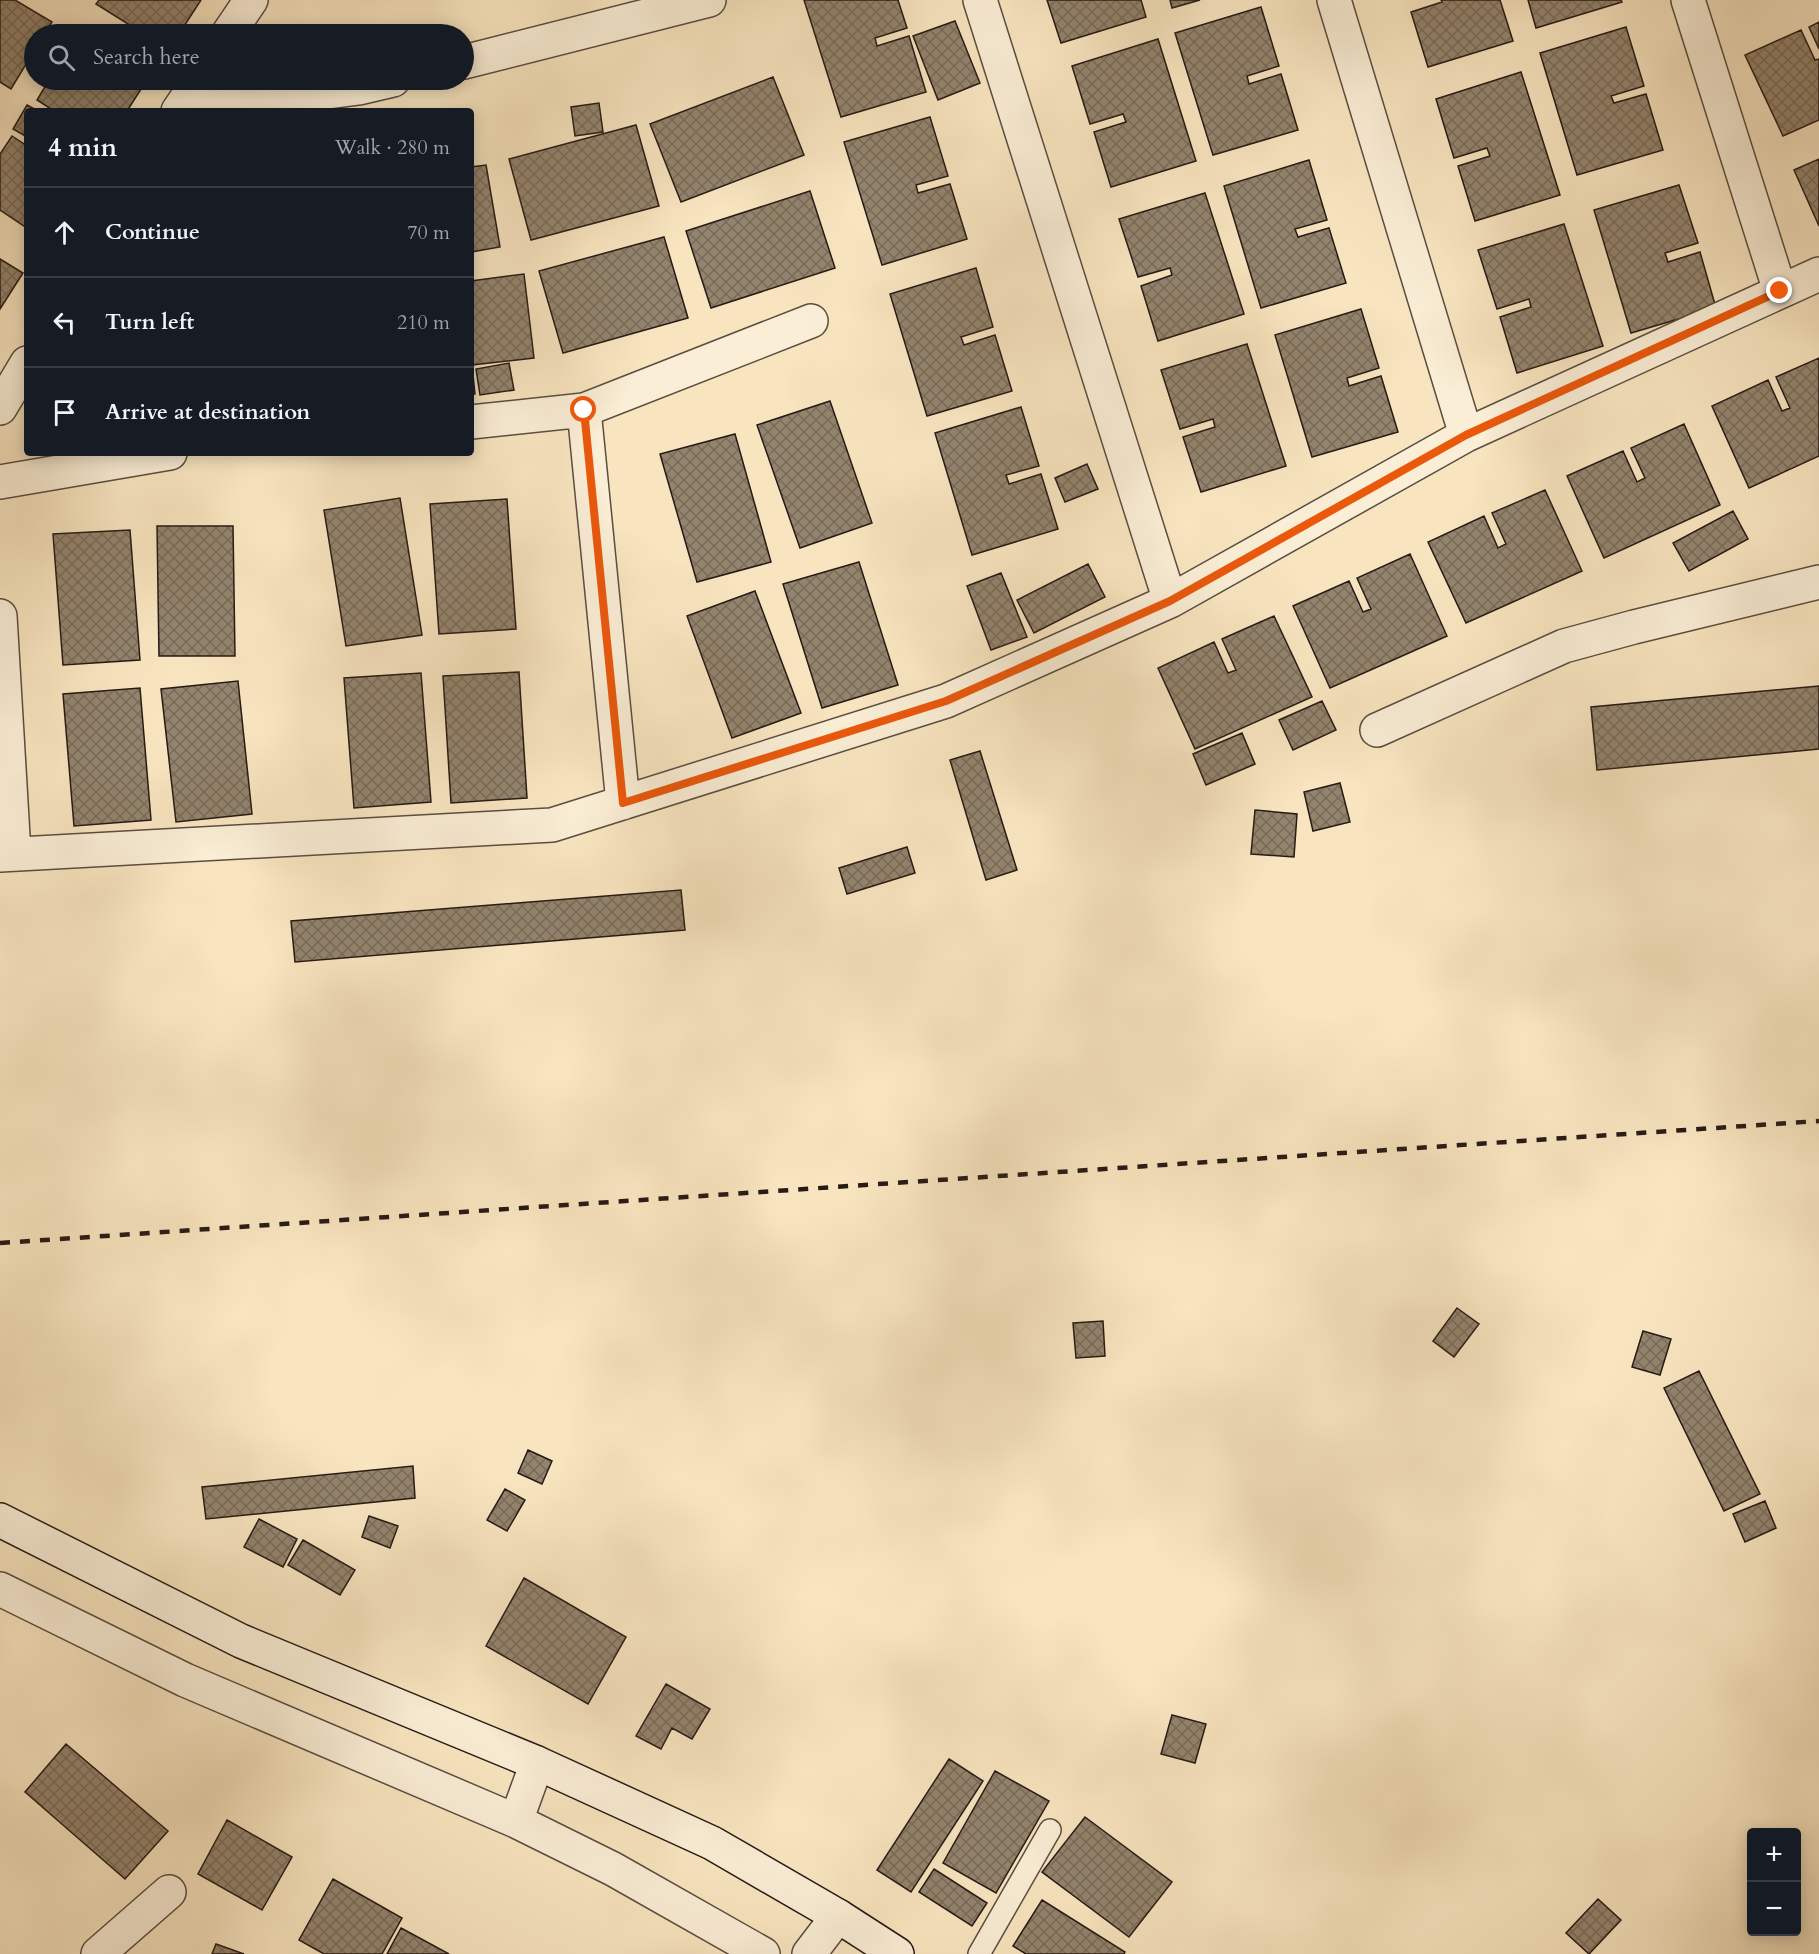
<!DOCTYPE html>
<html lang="en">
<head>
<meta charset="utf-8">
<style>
  :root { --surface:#171b24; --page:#242831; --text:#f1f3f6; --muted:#9ea1a6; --line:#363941 }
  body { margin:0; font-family:Cardo,serif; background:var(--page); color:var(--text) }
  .controls { position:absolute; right:18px; bottom:18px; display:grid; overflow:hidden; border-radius:6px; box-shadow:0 3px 15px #0003 }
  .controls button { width:54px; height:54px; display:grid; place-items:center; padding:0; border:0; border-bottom:2px solid var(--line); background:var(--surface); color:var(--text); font:30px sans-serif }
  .stop { position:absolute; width:18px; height:18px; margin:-14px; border:4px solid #ea580c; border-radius:50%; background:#fff }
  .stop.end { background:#ea580c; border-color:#fff; box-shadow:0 2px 6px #0008 }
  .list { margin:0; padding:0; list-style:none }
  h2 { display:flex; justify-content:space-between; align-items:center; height:78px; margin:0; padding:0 24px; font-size:26px }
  h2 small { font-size:20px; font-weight:400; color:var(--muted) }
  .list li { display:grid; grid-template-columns:39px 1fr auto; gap:18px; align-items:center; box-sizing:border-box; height:90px; padding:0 24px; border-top:2px solid var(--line) }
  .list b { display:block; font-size:22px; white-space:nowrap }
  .list em { font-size:20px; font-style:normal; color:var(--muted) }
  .icon { flex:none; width:33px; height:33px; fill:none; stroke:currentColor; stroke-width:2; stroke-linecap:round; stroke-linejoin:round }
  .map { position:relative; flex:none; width:1819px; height:1954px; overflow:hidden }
  .search { position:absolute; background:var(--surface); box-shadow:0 3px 15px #0003; left:24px; top:24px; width:450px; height:66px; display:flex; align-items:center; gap:15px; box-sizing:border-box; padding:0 21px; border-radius:33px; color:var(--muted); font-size:22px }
  .panel { position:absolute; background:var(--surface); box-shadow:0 3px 15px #0003; left:24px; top:108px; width:450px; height:348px; border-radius:6px }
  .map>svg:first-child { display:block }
  .building { fill:url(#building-cross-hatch); stroke:#261a15; stroke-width:1.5 }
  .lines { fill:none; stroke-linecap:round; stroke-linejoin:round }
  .lane-casing { stroke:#5a4d40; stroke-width:24 }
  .street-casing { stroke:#5a4d40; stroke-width:36 }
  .secondary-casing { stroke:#261a15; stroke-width:36 }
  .lane { stroke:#faeed6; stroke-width:21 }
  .street { stroke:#faeed6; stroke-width:33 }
  .secondary { stroke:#faeed6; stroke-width:33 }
  .rail { stroke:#261a15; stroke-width:4.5; stroke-dasharray:10 10; stroke-linecap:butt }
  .route { stroke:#ea580c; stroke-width:8 }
</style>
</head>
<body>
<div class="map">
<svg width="1819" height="1954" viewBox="0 0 1819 1954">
  <defs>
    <pattern id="building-cross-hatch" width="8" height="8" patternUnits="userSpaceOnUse" patternTransform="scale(1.5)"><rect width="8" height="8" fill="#93846e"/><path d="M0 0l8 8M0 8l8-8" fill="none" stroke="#786b59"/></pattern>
  </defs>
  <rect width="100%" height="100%" fill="#f8e5c0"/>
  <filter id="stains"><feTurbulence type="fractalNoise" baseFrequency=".00333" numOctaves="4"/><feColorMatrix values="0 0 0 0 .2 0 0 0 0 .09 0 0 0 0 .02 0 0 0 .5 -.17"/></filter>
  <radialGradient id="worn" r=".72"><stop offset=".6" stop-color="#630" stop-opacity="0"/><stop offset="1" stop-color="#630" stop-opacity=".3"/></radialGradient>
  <!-- building -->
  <path class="building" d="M0,0h15l37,22 -8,12h-10v17l-23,38 -11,-7z
    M99,0h102l-22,34h-35l-48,-30z
    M804,0h94l9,28 -32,10 2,8 32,-10 17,56 -85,25z
    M1047,0h94l5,17 -85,26z
    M1170,0h30l-28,8z
    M1441,0h59l13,41 -85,26 -17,-55 31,-10z
    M1528,0h93l1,2 -86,26z
    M1261,7l18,59 -32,10 2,8 32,-10 17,56 -85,25 -38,-122z
    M955,21l25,62 -42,17 -25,-64z
    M1819,22v27l-10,-22z
    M1626,27l18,59 -33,10 3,7 32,-9 17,56 -86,25 -37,-122z
    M1801,30l14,30 4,-1v61l-36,16 -38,-81z
    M1158,39l38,122 -85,26 -17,-55 32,-10 -3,-8 -33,10 -18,-58z
    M1521,72l39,123 -85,26 -17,-55 32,-10 -3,-8 -33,10 -18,-59z
    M773,77l31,78 -123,47 -31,-78z
    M49,80h84l10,6 -16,25h-73l-17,-11z
    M599,103l4,29 -28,4 -4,-29z
    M27,105l11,6h-11v26l-14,-8z
    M930,117l18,59 -32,9 2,8 32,-9 17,55 -85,26 -38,-123z
    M636,125l23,81 -128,34 -22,-81z
    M12,136l15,10v82l-27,-18v-56z
    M1819,159v67l-25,-56z
    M1309,160l18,60 -32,9 3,8 31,-9 17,55 -85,25 -37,-122z
    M486,165l14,82 -29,5v-85z
    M1679,185l19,58 -33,10 3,9 32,-10 16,56 -85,25 -37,-123z
    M810,191l25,77 -124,40 -25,-77z
    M1205,193l39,121 -86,27 -17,-55 31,-11 -2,-7 -32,9 -19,-58z
    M1564,224l39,122 -86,27 -17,-56 31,-10 -2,-8 -32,10 -19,-59z
    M664,237l24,81 -125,35 -24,-82z
    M0,259l23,14 -23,36z
    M976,268l17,59 -32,10 3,8 31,-10 17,56 -85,25 -37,-122z
    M524,274l10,84 -62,7 3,29 -4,1v-114z
    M1361,309l18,59 -32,10 2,8 32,-10 17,56 -86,25 -37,-122z
    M1247,344l39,122 -85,26 -18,-55 32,-10 -2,-8 -33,10 -19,-59z
    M1819,358v98l-70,32 -37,-82 56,-26 14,31 8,-3 -14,-31z
    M509,363l5,27 -34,5 -4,-26z
    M830,401l42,122 -72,25 -43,-123z
    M1021,407l18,59 -33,9 3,9 32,-10 17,55 -86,26 -37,-122z
    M1684,424l36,81 -116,53 -37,-82 56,-25 14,31 8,-4 -14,-30z
    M735,434l36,128 -74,20 -37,-128z
    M1087,464l11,25 -33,13 -10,-24z
    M1545,490l37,81 -116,52 -38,-81 56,-26 14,32 8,-4 -14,-31z
    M400,498l22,137 -76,11 -22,-136z
    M507,499l9,130 -77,5 -9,-130z
    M1733,511l15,28 -59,32 -16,-28z
    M157,526h76l2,130h-76z
    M130,530l10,130 -77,5 -10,-131z
    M1410,554l37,82 -117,52 -37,-82 56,-25 14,31 8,-3 -14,-31z
    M859,562l39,123 -76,23 -39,-124z
    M1088,564l17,33 -71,36 -17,-33z
    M1001,573l26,64 -36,13 -24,-64z
    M755,591l46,122 -69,25 -45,-122z
    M1274,616l38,81 -117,52 -37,-81 56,-26 14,31 8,-3 -14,-31z
    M519,672l8,126 -76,5 -8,-127z
    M421,673l10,129 -77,6 -10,-130z
    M238,681l14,133 -76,8 -15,-133z
    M1819,686v63l-222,21 -6,-63z
    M140,688l11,132 -77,6 -11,-132z
    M1322,701l14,29 -43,20 -14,-30z
    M1242,733l13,31 -49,21 -13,-31z
    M980,751l37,119 -31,10 -36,-120z
    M1340,783l10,39 -37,9 -9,-39z
    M1255,810l42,4 -3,43 -43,-3z
    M907,847l8,26 -68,21 -8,-26z
    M681,890l4,40 -390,32 -4,-41z
    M1457,1308l22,16 -25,33 -21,-16z
    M1103,1321l2,35 -29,2 -3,-35z
    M1643,1331l28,8 -11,36 -28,-8z
    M1699,1371l61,123 -36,17 -60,-123z
    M528,1450l24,11 -10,23 -24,-11z
    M413,1466l2,32 -209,21 -4,-32z
    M505,1489l20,11 -18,31 -20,-11z
    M1765,1501l11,27 -31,14 -12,-28z
    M369,1516l29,10 -8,22 -28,-11z
    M259,1519l38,20 -14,28 -39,-20z
    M303,1540l52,30 -15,25 -52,-30z
    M524,1578l102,59 -38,67 -102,-58z
    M666,1684l44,25 -18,30 -20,-11 -11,21 -25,-13z
    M1172,1715l34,9 -11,39 -34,-9z
    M66,1744l102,87 -43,48 -100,-87z
    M949,1759l34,22 -72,111 -34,-22z
    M995,1771l54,30 -53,92 -53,-30z
    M1085,1817l87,65 -43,55 -87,-65z
    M227,1820l65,37 -30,53 -64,-36z
    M934,1869l53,34 -15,23 -53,-34z
    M333,1879l69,39 -20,36h-58l-25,-14z
    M1598,1899l23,21 -32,34 -23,-21z
    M1042,1900l83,52 -1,2h-98l-13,-8z
    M401,1928l48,26h-62z
    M216,1944l28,10h-32z"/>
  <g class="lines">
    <!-- lane casing -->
    <g class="lane-casing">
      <path id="lane" d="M979,1954l71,-124"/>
    </g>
    <!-- street casing -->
    <g class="street-casing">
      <path id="street" d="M980,0l190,601
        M1334,0l132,435
        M1688,0l92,291
        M228,34l23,-34
        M464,62l245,-62
        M178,111l21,-31
        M179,111l180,-23 34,-8
        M0,408l27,-45
        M584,410l39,393
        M471,422l113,-12 227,-89
        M0,482l170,-29
        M0,616l14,237
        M1377,730l187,-84 70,-19 185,-45
        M0,855l552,-30 394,-124 224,-100 296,-166 353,-161
        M0,1589l185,91 331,141 97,48 150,85
        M516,1821l21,-58
        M98,1954l71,-62
        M809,1954l29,-38"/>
    </g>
    <!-- secondary casing -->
    <g class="secondary-casing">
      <path id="secondary" d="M0,1520l241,121 296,122 175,80 126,73 59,38"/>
    </g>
    <!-- lane -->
    <use href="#lane" class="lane"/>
    <!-- street -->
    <use href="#street" class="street"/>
    <!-- secondary -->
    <use href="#secondary" class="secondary"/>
    <!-- rail -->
    <path class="rail" d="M0,1243l1819,-122"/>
  </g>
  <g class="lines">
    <!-- route -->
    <path class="route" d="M584,410l39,393 323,-102 224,-100 296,-166 314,-144"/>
  </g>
  <rect width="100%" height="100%" filter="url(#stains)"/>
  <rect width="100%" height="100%" fill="url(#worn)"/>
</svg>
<div class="controls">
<button>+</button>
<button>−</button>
</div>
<div class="stop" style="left:584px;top:410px"></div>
<div class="stop end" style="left:1780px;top:291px"></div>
<div class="search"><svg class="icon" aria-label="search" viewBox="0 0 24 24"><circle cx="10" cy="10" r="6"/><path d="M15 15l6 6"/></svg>Search here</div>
<section class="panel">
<h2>4 min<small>Walk · 280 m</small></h2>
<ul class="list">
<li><svg class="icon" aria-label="ahead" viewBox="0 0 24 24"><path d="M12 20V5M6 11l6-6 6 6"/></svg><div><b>Continue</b></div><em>70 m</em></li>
<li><svg class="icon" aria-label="left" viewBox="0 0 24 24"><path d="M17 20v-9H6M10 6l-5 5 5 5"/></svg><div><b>Turn left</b></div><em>210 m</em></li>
<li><svg class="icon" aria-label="arrive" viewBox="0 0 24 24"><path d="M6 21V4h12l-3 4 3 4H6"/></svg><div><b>Arrive at destination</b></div></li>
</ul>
</section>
</div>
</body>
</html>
